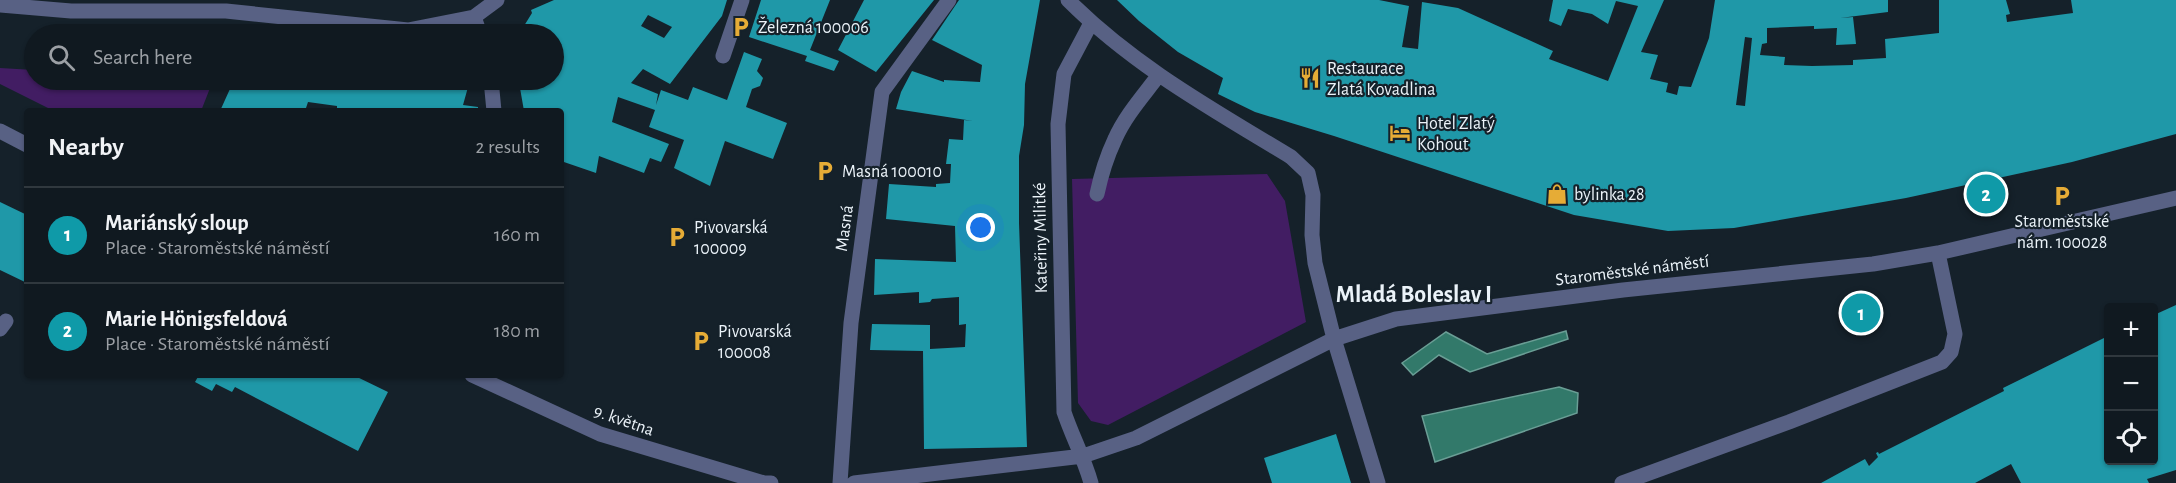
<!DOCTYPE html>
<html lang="en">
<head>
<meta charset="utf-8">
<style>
  :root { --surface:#101920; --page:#192229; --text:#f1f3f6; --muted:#9ca0a5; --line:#30383e; --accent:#e6ac36 }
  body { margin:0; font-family:"Alegreya Sans",sans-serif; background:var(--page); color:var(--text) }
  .controls { position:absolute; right:18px; bottom:18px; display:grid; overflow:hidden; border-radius:6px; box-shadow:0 2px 4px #0004 }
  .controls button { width:54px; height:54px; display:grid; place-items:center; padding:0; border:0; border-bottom:2px solid var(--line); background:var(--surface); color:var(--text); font:30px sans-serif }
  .you { position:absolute; left:981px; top:228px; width:21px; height:21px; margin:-15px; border:4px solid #fff; border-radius:50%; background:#1a73e8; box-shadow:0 0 0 9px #1a73e833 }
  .badge { display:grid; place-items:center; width:39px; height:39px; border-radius:50%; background:var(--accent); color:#fff; font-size:20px; font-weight:700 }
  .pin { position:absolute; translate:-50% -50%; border:3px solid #fff; box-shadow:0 2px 6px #0006 }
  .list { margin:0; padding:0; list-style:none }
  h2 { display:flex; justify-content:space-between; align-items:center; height:78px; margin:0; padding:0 24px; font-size:26px }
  h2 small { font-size:20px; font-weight:400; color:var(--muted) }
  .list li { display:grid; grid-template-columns:39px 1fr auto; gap:18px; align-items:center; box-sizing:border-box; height:96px; padding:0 24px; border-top:2px solid var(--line) }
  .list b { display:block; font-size:22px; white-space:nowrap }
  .list p { margin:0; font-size:20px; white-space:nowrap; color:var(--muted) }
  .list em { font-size:20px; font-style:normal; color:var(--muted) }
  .icon { flex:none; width:33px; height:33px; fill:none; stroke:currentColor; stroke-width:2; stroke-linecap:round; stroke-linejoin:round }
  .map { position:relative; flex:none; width:2176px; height:483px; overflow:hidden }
  .search { position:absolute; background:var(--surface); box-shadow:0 2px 4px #0004; left:24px; top:24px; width:540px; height:66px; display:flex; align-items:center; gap:15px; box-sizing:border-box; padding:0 21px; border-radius:33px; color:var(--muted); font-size:22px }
  .panel { position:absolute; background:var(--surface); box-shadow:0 2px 4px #0004; left:24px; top:108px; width:540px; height:270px; border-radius:6px }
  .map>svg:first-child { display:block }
  .green { fill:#421d63 }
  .water { fill:#32796a; stroke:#6a9e95; stroke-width:1.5 }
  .building { fill:#1f98a8; fill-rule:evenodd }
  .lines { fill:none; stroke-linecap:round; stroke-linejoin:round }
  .minor { stroke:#586184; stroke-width:15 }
  .labels { text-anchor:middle; stroke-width:4.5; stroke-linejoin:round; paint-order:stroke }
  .poi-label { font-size:18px; fill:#ebf3f9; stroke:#15212a; text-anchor:start }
  .street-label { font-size:18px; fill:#ebf3f9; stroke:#15212a }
  .district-label { font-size:24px; font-weight:bold; fill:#ebf3f9; stroke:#15212a }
</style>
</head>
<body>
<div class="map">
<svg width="2176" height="483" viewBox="0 0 2176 483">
  <rect width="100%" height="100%" fill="#15212a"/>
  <!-- green -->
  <path class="green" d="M0,68l34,2v10h124l54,3 -11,28h-147l-54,-27z
    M1267,174l18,27 21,121 -198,103 -17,-4 -13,-18 -6,-224z"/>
  <!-- water -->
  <path class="water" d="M1566,331l2,8 -98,33 -31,-17 -26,20 -11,-12 44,-31 41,22z
    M1559,387l19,6 -1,20 -142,49 -13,-46z"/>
  <!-- building -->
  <path class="building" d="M554,0h173l-5,16 -52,68 -27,-15 -12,14 27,11 -2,11 5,-15 27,10 5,-13 34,13 17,-48 18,7 -5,12 6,7 -3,8 -8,3 -6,18 41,16 -14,36 -48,-18 -15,45 -36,-18 10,-28 -35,-13 6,-17 -37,-13 -6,25 57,22 -8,18 -11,-4 -6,15 -45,-17 -3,17 -35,-12v-50h-37l-4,-23v-8h34v-46h-35l13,-21 -1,-3zM648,15l24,12 -8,11 -23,-12z
    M761,0h69l-20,50 29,11 -5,10 -29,-10 2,-5 -58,-19z
    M864,0h70l-58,72 -38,-22z
    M959,0h81l-15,84 -1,41 -5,31v67l8,224 -103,2 -1,-98 -53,-1 2,-26 58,1v24l35,-2 1,-23 -7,1v-28l-27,2 -2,3 -11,1v-11l-45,3 1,-36 81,3 -1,-36 -69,-7 3,-35 47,3v-3l14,-1 1,-19h-5l3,-25 14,1 1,-20 9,1 -77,-12 5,-17 11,-21 32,11v-2l36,2 2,-17 -50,-25z
    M1117,0h262l30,6 -7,41 16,2 4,-47 36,6 95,43 -4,8 59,22 30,-75 -22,-5 -8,23 -16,-10 -24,-5 -7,17 -12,-5 4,-21h111l-23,52 17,3 -8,24 18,4 -2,9 11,3 2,-9 12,1 18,-49 6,-38h173v12l-48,6 13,-1 3,27 -20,1 1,-17 -23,1v-3l-47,2v15l-5,1 -2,11 25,2 -1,8 28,1 41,-1v-5l33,-2 -1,-19 54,-6v-33h67l4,14 -4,1 1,7 66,-9 -2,-13h105v134l-104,28 -166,36 -172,30 -66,3 -94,-16 -240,-79 -79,-24 -37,-18 5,-16 -45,-26 -39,-31zM1745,37l7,1 -7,68 -9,-1z
    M234,80h236l-7,25 15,2v4h-121l1,-2 -7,-1v3h-14v-5l-29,-4 -3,9h-85z
    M0,202l27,13v68l-27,-13z
    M2176,305v165l-29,9 2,4h-128l-10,-19 -36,19h-154l44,-24 4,7 9,-9 -2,-4 2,-1 1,2 125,-63 -1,-3 105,-52v124h46v-145z
    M199,375h154l35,17 -30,59 -123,-64 -3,5 -16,-8 -4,7 -17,-9z
    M1336,434l15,49h-79l-8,-25z"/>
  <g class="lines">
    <!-- minor -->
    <path class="minor" d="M1068,0c66,66 144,109 223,157l17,16 5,22 -1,40 3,28 19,76 44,144
      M0,5l71,6h155l182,19 66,-13 23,-17
      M474,17l6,17
      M723,56l19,-56
      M491,80l3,31
      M0,131l27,14
      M1097,194c4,-19 10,-38 18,-55 10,-23 28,-43 43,-63
      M0,329l6,-8
      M472,375l128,59 164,49h7
      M840,483l11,-160 31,-231 67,-92
      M854,483l229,-27 53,-18 198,-99 62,-20 227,-29 250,-26 65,-11 238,-55
      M1091,483c-7,-25 -19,-47 -27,-71l-6,-288 6,-50 27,-51
      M1622,483l167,-61 153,-60 9,-10 4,-18 -17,-81"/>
  </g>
  <!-- icons -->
  <defs>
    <g id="parking-bare" transform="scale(1.62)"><path d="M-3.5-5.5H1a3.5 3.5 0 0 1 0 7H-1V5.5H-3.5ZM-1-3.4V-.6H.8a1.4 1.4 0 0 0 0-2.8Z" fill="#e6ac36" stroke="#15212a" stroke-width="2.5" paint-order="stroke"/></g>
    <g id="restaurant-bare" transform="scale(1.62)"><path d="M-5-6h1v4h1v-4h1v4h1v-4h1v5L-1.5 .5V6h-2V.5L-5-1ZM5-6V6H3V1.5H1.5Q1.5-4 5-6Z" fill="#e6ac36" stroke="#15212a" stroke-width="2.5" paint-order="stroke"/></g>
    <g id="hotel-bare" transform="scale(1.62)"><path d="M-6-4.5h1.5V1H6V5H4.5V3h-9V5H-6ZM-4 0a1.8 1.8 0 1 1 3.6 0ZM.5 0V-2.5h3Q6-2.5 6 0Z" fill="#e6ac36" stroke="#15212a" stroke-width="2.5" paint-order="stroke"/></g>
    <g id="shop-bare" transform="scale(1.62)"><path d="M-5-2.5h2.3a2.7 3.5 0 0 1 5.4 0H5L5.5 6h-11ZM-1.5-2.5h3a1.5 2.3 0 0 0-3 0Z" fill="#e6ac36" stroke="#15212a" stroke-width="2.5" paint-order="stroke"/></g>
  </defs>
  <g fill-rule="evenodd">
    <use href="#parking-bare" x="741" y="27"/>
    <use href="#restaurant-bare" x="1310" y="78"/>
    <use href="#hotel-bare" x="1400" y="133"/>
    <use href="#parking-bare" x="825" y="171"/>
    <use href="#shop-bare" x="1557" y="194"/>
    <use href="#parking-bare" x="2062" y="196"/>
    <use href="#parking-bare" x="677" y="237"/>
    <use href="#parking-bare" x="701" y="341"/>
  </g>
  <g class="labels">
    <!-- poi labels -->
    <g class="poi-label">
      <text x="758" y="33">Železná 100006</text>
      <text x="1327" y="74">Restaurace<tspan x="1327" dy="21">Zlatá Kovadlina</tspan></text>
      <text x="1417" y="129">Hotel Zlatý<tspan x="1417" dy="21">Kohout</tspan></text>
      <text x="842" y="177">Masná 100010</text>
      <text x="1574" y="200">bylinka 28</text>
      <text x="2062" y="227" text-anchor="middle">Staroměstské<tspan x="2062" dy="21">nám. 100028</tspan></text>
      <text x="694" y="233">Pivovarská<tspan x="694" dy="21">100009</tspan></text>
      <text x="718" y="337">Pivovarská<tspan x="718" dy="21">100008</tspan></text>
    </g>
    <!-- street labels -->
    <g class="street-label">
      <text transform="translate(844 228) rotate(-82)" y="6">Masná</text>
      <text transform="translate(1040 238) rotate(-91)" y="6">Kateřiny Militké</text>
      <text transform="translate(1632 270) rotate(-7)" y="6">Staroměstské náměstí</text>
      <text transform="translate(624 420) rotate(19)" y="6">9. května</text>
    </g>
    <!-- district labels -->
    <g class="district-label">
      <text x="1414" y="302">Mladá Boleslav I</text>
    </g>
  </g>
</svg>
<div class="controls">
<button>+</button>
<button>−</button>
<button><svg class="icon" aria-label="locate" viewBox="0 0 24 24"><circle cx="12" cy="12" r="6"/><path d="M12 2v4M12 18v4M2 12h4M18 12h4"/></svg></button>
</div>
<div class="you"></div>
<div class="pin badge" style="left:1861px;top:313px;background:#0f9aa8">1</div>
<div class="pin badge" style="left:1986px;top:194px;background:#0f9aa8">2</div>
<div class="search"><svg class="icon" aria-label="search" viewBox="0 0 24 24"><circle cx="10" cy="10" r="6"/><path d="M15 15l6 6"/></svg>Search here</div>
<section class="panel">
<h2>Nearby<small>2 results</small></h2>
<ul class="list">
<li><span class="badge" style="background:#0f9aa8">1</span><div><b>Mariánský sloup</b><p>Place · Staroměstské náměstí</p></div><em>160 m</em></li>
<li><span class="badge" style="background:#0f9aa8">2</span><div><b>Marie Hönigsfeldová</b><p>Place · Staroměstské náměstí</p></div><em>180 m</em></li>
</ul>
</section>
</div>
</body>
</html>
